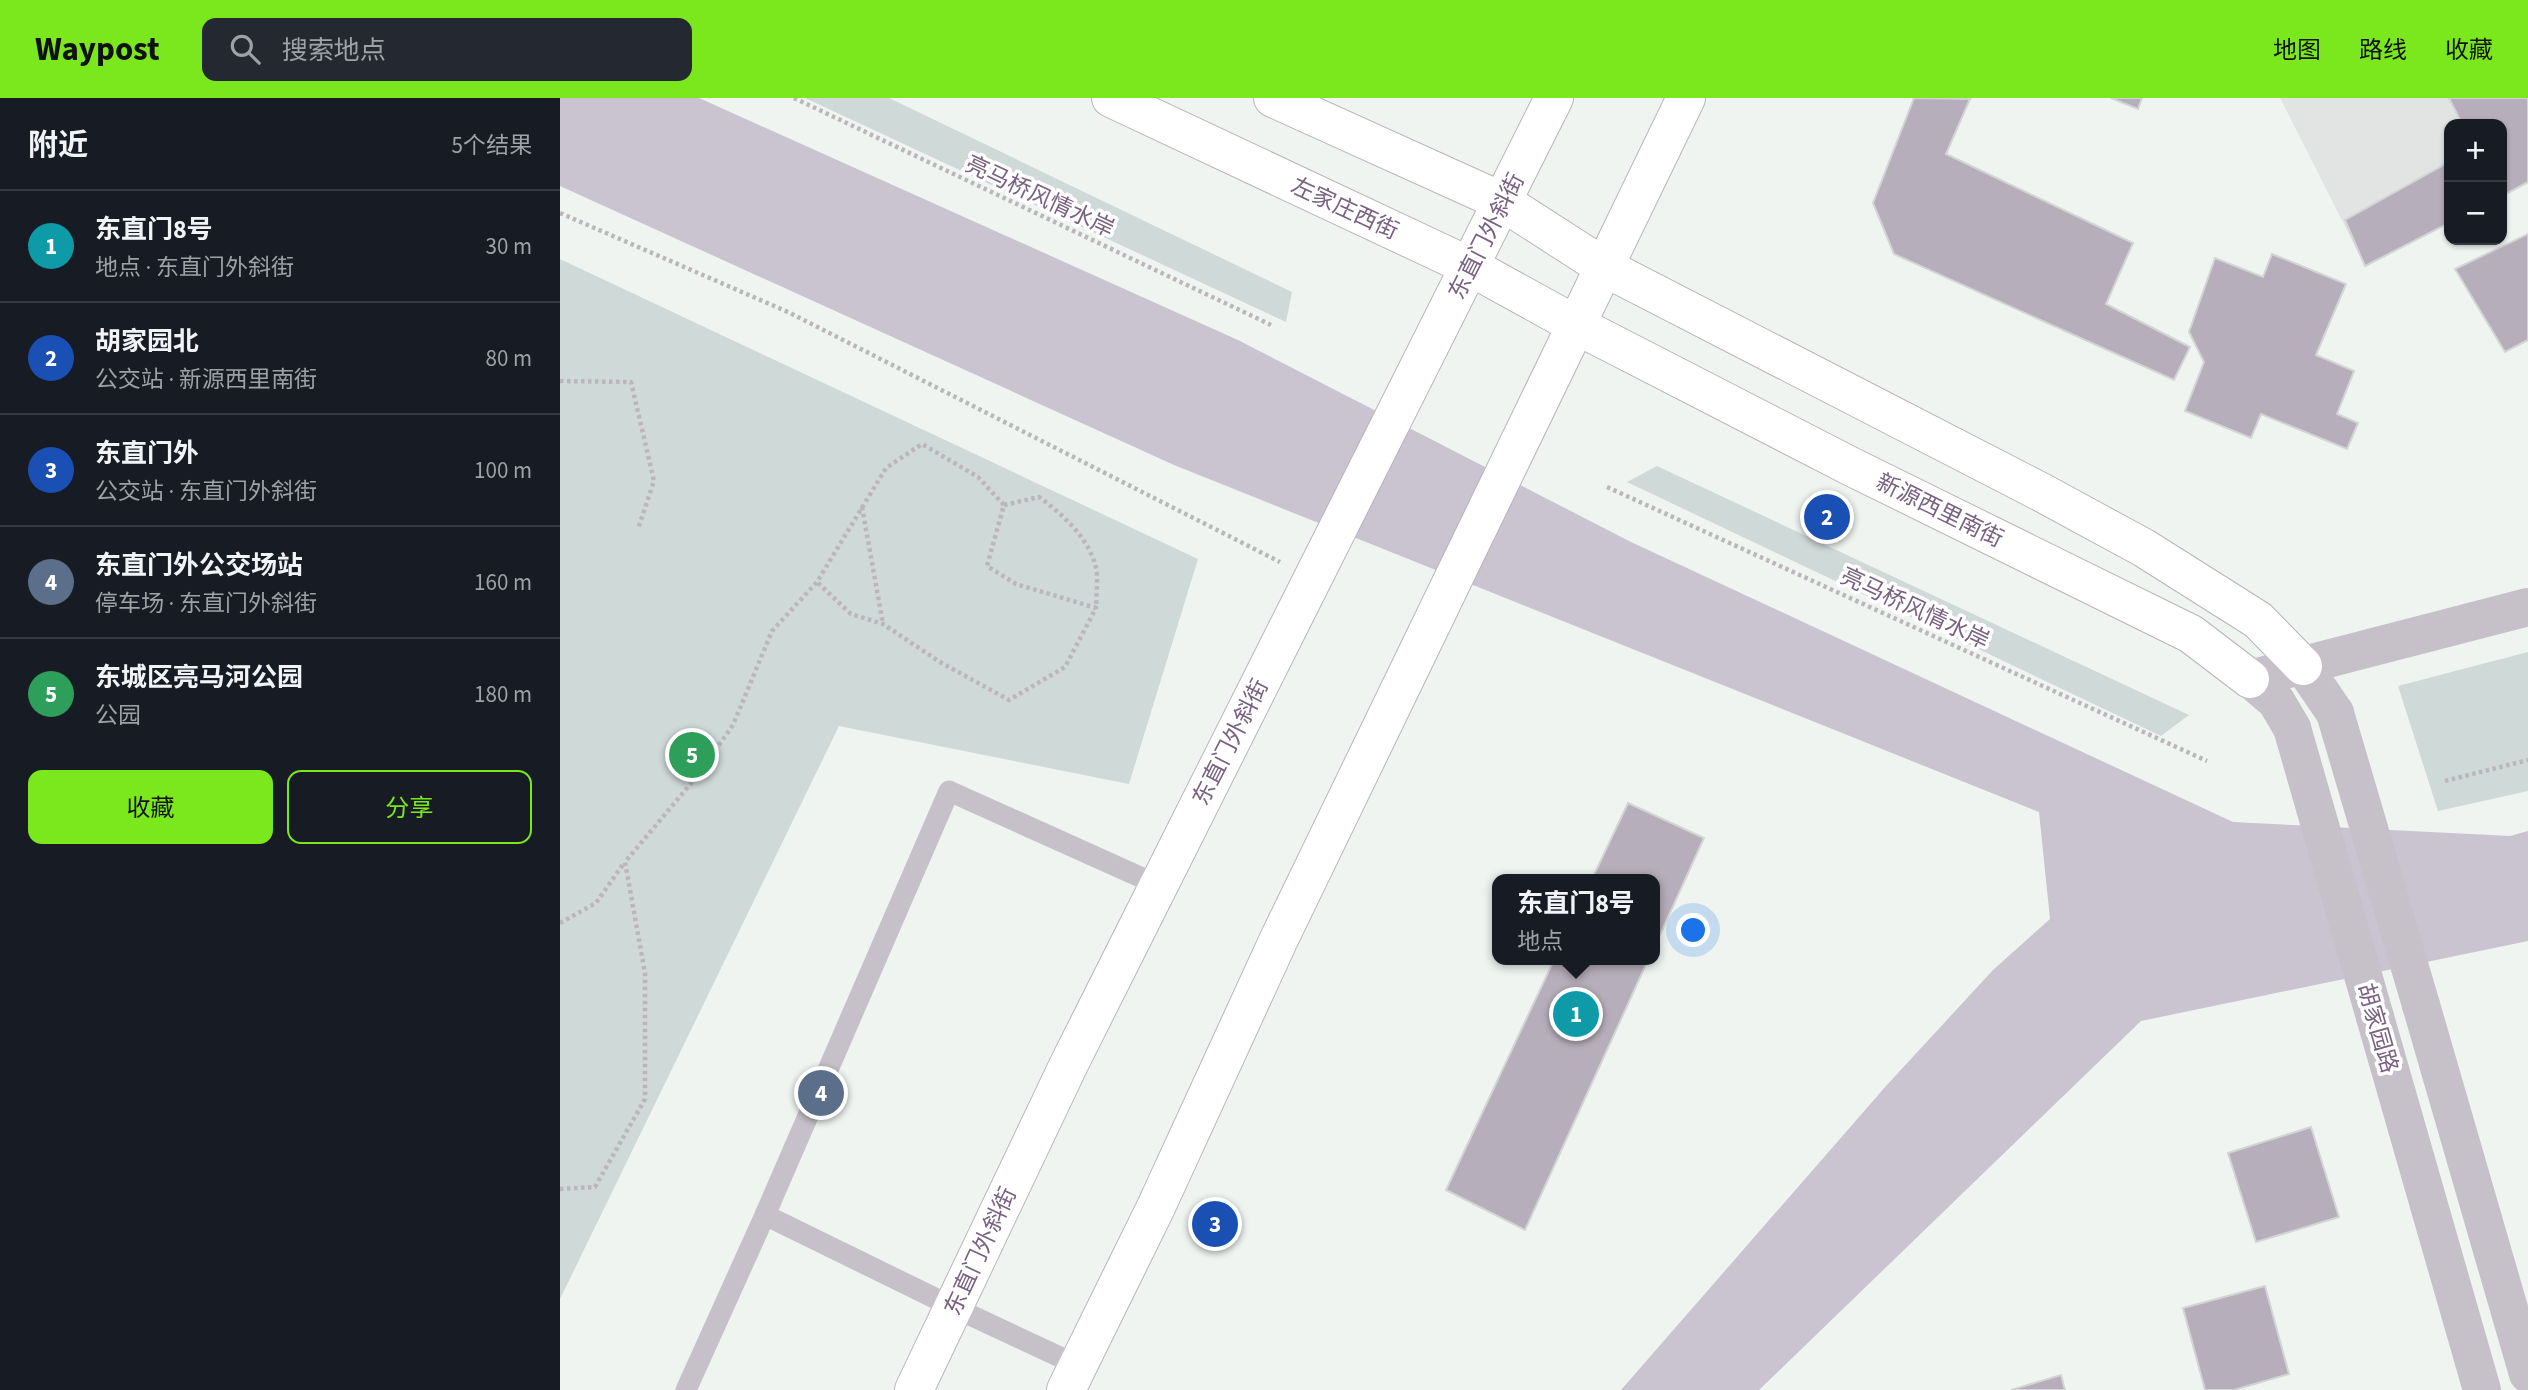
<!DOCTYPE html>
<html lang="zh">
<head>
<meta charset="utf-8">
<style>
  :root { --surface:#171b24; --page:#242831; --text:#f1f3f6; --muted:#9ea1a6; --line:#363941; --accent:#7be71d }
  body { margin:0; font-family:"Source Sans 3","Noto Sans SC",sans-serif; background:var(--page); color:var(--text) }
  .controls { position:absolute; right:21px; top:21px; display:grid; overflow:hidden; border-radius:14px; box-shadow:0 2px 5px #0004 }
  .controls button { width:63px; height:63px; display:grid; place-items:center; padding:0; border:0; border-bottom:2px solid var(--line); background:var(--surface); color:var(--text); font:35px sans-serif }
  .you { position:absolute; left:1134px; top:833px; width:24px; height:24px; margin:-18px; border:5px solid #fff; border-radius:50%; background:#1a73e8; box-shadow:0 0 0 10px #1a73e833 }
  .badge { display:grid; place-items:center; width:46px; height:46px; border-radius:50%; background:var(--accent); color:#fff; font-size:23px; font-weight:700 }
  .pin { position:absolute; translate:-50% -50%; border:4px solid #fff; box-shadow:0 2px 7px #0006 }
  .popup { position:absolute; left:932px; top:776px; width:168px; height:91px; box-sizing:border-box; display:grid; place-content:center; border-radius:14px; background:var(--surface); filter:drop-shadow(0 2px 5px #0005); font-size:23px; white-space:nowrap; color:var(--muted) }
  .popup b { font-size:26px; color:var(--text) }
  .popup::after { content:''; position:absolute; left:50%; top:100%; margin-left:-14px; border:14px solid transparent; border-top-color:var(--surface) }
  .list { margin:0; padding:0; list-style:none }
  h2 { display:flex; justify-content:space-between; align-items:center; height:91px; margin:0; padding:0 28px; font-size:30px }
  h2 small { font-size:23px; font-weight:400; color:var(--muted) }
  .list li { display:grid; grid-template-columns:46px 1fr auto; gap:21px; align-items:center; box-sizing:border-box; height:112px; padding:0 28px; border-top:2px solid var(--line) }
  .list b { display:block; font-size:26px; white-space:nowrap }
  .list p { margin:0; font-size:23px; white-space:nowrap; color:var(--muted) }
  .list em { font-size:23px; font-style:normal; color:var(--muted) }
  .actions { display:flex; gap:14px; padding:21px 28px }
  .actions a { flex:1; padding:16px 0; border:2px solid var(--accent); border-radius:14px; text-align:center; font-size:24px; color:var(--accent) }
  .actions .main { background:var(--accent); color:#111 }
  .icon { flex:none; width:38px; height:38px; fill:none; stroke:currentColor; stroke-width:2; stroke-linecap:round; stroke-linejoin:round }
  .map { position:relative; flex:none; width:1968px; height:1292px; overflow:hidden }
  header { display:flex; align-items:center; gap:42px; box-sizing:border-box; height:98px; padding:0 35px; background:var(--accent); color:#111 }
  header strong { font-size:33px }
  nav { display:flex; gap:38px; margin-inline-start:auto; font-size:24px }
  .search { width:490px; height:63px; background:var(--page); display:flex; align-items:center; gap:18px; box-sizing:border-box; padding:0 24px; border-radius:14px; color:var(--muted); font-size:26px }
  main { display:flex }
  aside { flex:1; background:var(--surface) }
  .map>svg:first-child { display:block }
  .built { fill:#e2e4e4 }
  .green { fill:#cfd9d8 }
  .water { fill:#cac3d0 }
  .building { fill:#b6aeba; stroke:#d2d5d3; stroke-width:2 }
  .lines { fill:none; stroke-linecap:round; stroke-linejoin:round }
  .secondary-casing { stroke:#bab3bc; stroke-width:40 }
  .path { stroke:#bbb6bc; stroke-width:4.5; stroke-dasharray:3.5 3.5; stroke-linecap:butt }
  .service { stroke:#c6c1c8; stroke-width:21 }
  .tertiary { stroke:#c6c1c8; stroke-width:38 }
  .secondary { stroke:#fff; stroke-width:38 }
  .tertiary-bridge { stroke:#c6c1c8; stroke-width:38 }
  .labels { text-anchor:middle; stroke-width:7; stroke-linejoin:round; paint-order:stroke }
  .street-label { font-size:23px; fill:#796281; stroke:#fff }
</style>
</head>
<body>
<header>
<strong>Waypost</strong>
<div class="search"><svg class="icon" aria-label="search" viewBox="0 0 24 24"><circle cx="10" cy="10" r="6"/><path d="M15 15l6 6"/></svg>搜索地点</div>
<nav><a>地图</a><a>路线</a><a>收藏</a></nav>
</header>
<main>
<aside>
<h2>附近<small>5个结果</small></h2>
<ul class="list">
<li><span class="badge" style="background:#0f9aa8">1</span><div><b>东直门8号</b><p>地点 · 东直门外斜街</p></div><em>30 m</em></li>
<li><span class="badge" style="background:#1a4fb4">2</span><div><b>胡家园北</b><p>公交站 · 新源西里南街</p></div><em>80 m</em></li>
<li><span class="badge" style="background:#1a4fb4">3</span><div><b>东直门外</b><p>公交站 · 东直门外斜街</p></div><em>100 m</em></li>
<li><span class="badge" style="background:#5c6f8a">4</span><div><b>东直门外公交场站</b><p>停车场 · 东直门外斜街</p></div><em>160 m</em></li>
<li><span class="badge" style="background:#2e9e5b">5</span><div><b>东城区亮马河公园</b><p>公园</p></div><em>180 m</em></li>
</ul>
<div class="actions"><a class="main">收藏</a><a>分享</a></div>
</aside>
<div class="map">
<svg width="1968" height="1292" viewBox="0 0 1968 1292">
  <rect width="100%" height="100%" fill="#eff4f1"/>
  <!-- built -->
  <path class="built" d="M1720,0h248v84l-26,14v-72h-53v99l-84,43z"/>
  <!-- green -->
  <path class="green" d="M245,0h84l403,194 -6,30z
    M0,161l638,300 -69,225 -290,-58 -279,573z
    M1097,368l532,249 -28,21 -534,-254z
    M1968,554v139l-90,20 -40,-125z"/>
  <!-- water -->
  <path class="water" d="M0,0h139l539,242 393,202 602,280 277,14 18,-5v110l-387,80 -382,369h-138l265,-304 107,-116 57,-51 -11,-107 -865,-347 -614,-279z"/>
  <!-- building -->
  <path class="building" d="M1354,0l56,1 -24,55 187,89 -27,61 84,43 -16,33 -280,-126 -21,-51z
    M1551,0h31l-4,11z
    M1889,0h79v84l-26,14v-72h-40z
    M1889,64v61l-84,43 -20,-46z
    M1968,136v106l-23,12 -50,-83z
    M1712,156l74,30 -30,71 38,16 -17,43 21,9 -11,26 -86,-35 -10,24 -66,-27 19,-49 -15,-30 26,-74 48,19z
    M1068,705l76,35 -49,108v-67h-63z
    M994,862h94l-123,270 -79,-40z
    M1751,1029l28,90 -83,25 -28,-89z
    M1705,1188l24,88 -55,16h-29l-22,-82z
    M1501,1277l4,15h-54z"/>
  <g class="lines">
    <!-- secondary casing -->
    <g class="secondary-casing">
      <path id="secondary" d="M551,0l360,169 105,58 276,142 339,167 59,45
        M713,0l230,104 101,65 435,224 105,57 114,72 45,46
        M354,1292l155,-326 485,-966
        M506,1292l90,-183 123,-268 407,-841"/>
    </g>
    <!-- path -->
    <path class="path" d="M234,0l477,227
      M0,115l228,99 492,250
      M0,283l71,1 23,99 -16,48
      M1047,389l600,274
      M444,407l35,-8c23,17 47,38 56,67 4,12 1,31 1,44
      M302,409l21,117
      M1885,683l83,-21
      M0,825l36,-20 28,-40
      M0,1091l35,-2 50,-88v-126l-20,-111 73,-87 35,-50 39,-94 45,-49 69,-114 36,-24 56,33 26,28 -17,61 29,18 80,24 -31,59 -56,33 -69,-38 -57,-38 -32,-10 -34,-32"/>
    <!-- service -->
    <path class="service" d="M205,1117l184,-424 209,94
      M126,1292l79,-175 188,92 124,58"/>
    <!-- tertiary -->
    <path class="tertiary" d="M1743,568l32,47
      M1690,581l278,-72
      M1690,581l26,22 16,27
      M1861,907l107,369
      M1815,919l107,373"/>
    <!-- secondary -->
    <use href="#secondary" class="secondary"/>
    <!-- tertiary-bridge -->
    <path class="tertiary-bridge" d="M1775,615l86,292
      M1732,630l83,289"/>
  </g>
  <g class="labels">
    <!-- street labels -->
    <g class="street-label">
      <text transform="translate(480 98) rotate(25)" y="8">亮马桥风情水岸</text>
      <text transform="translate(785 110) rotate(25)" y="8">左家庄西街</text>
      <text transform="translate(926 138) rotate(-63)" y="8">东直门外斜街</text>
      <text transform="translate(1380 412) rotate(26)" y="8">新源西里南街</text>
      <text transform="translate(1355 510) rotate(25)" y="8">亮马桥风情水岸</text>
      <text transform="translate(670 644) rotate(-63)" y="8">东直门外斜街</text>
      <text transform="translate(1818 930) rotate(74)" y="8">胡家园路</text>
      <text transform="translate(420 1153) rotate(-65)" y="8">东直门外斜街</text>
    </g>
  </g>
</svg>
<div class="controls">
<button>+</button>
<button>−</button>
</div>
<div class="you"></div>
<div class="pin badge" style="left:1016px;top:916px;background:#0f9aa8">1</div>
<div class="popup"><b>东直门8号</b>地点</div>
<div class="pin badge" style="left:1267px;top:419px;background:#1a4fb4">2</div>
<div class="pin badge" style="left:655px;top:1126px;background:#1a4fb4">3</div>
<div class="pin badge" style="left:261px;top:995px;background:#5c6f8a">4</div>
<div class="pin badge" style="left:132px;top:657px;background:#2e9e5b">5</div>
</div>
</main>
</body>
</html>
